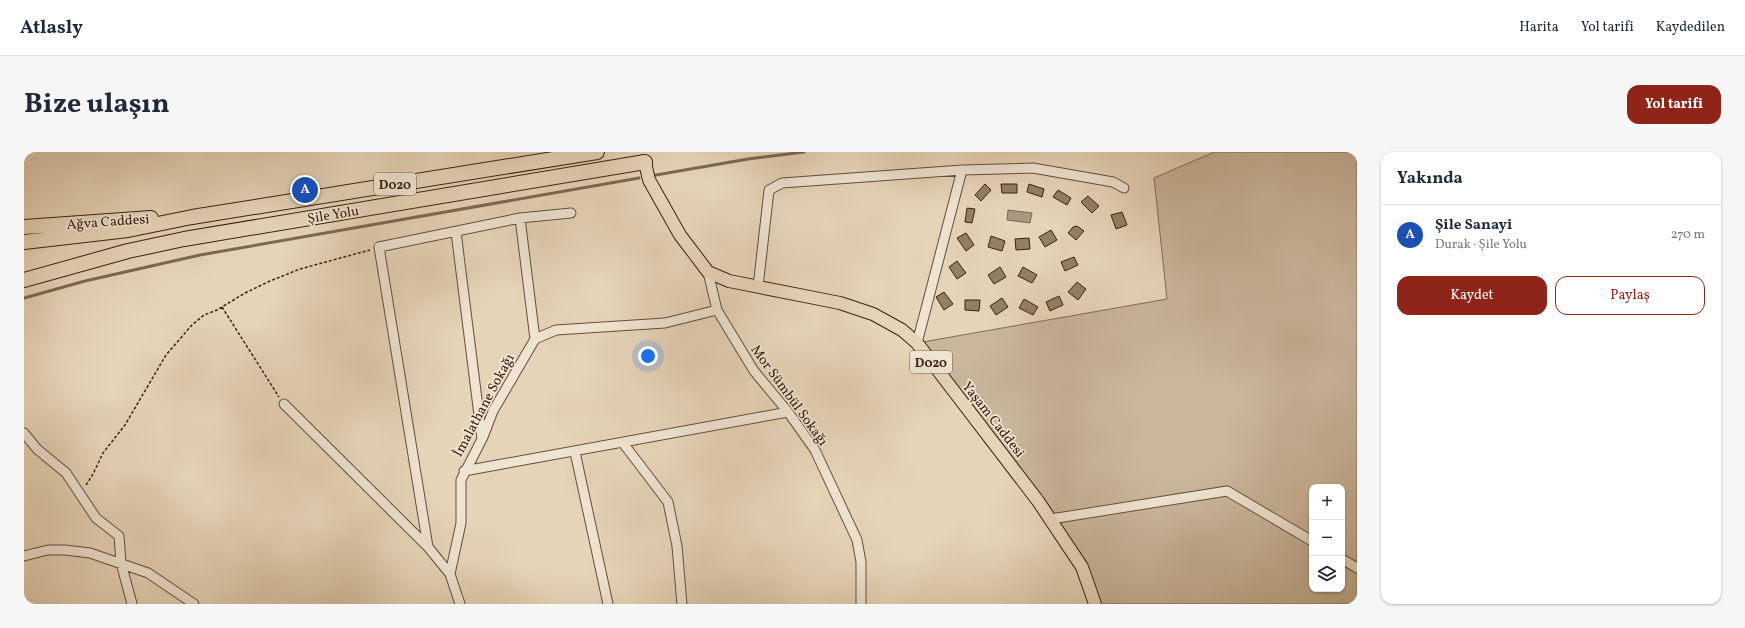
<!DOCTYPE html>
<html lang="tr">
<head>
<meta charset="utf-8">
<style>
  :root { --surface:#fff; --page:#f6f6f7; --text:#1f2937; --muted:#747a83; --line:#e0e1e3; --accent:#8f2418 }
  body { margin:0; font-family:Vollkorn,serif; background:var(--page); color:var(--text) }
  .controls { position:absolute; right:12px; bottom:12px; display:grid; overflow:hidden; border-radius:8px; box-shadow:0 1px 3px #0004 }
  .controls button { width:36px; height:36px; display:grid; place-items:center; padding:0; border:0; border-bottom:1px solid var(--line); background:var(--surface); color:var(--text); font:20px sans-serif }
  .you { position:absolute; left:624px; top:204px; width:14px; height:14px; margin:-10px; border:3px solid #fff; border-radius:50%; background:#1a73e8; box-shadow:0 0 0 6px #1a73e833 }
  .badge { display:grid; place-items:center; width:26px; height:26px; border-radius:50%; background:var(--accent); color:#fff; font-size:13px; font-weight:700 }
  .pin { position:absolute; translate:-50% -50%; border:2px solid #fff; box-shadow:0 1px 4px #0006 }
  .list { margin:0; padding:0; list-style:none }
  h2 { display:flex; justify-content:space-between; align-items:center; height:52px; margin:0; padding:0 16px; font-size:17px }
  h2 small { font-size:13px; font-weight:400; color:var(--muted) }
  .list li { display:grid; grid-template-columns:26px 1fr auto; gap:12px; align-items:center; box-sizing:border-box; height:60px; padding:0 16px; border-top:1px solid var(--line) }
  .list b { display:block; font-size:15px; white-space:nowrap }
  .list p { margin:0; font-size:13px; white-space:nowrap; color:var(--muted) }
  .list em { font-size:13px; font-style:normal; color:var(--muted) }
  .actions { display:flex; gap:8px; padding:12px 16px }
  .actions a { flex:1; padding:9px 0; border:1px solid var(--accent); border-radius:12px; text-align:center; font-size:14px; color:var(--accent) }
  .actions .main { background:var(--accent); color:#fff }
  .icon { flex:none; width:22px; height:22px; fill:none; stroke:currentColor; stroke-width:2; stroke-linecap:round; stroke-linejoin:round }
  .map { position:relative; flex:none; width:1333px; height:452px; overflow:hidden; border-radius:12px }
  header { display:flex; align-items:center; gap:24px; box-sizing:border-box; height:56px; padding:0 20px; background:var(--surface); border-bottom:1px solid var(--line) }
  header strong { font-size:19px }
  nav { display:flex; gap:22px; margin-inline-start:auto; font-size:14px }
  .intro { display:flex; align-items:center; justify-content:space-between; box-sizing:border-box; height:96px; padding:0 24px }
  h1 { margin:0; font-size:28px }
  .button { padding:10px 18px; border-radius:12px; background:var(--accent); color:#fff; font-size:14px; font-weight:700 }
  main { display:flex; gap:24px; padding:0 24px }
  aside { flex:1; background:var(--surface); border-radius:12px; box-shadow:0 1px 3px #0004 }
  .map>svg:first-child { display:block }
  .green { fill:#c9b69b; stroke:#816c56; fill-rule:evenodd }
  .water { fill:#ab977f; stroke:#7d6853 }
  .lines { fill:none; stroke-linecap:round; stroke-linejoin:round }
  .stream { stroke:#7d6853; stroke-width:3 }
  .building { fill:#937f67; stroke:#392210 }
  .minor-casing { stroke:#644e3a; stroke-width:11 }
  .major-casing { stroke:#392210; stroke-width:14 }
  .highway-casing { stroke:#392210; stroke-width:16 }
  .path { stroke:#392210; stroke-width:1.5; stroke-dasharray:3 2; stroke-linecap:butt }
  .minor { stroke:#efe3d1; stroke-width:9 }
  .major { stroke:#e6d4b8; stroke-width:12 }
  .highway { stroke:#e6d4b8; stroke-width:14 }
  .labels { text-anchor:middle; stroke-width:3.5; stroke-linejoin:round; paint-order:stroke }
  .shield { fill:#efe3d1; stroke:#705c4a; stroke-width:1 }
  .shield-label { font-size:13px; font-weight:bold; fill:#392210 }
  .street-label { font-size:14px; fill:#392210; stroke:#efe3d1 }
</style>
</head>
<body>
<header>
<strong>Atlasly</strong>
<nav><a>Harita</a><a>Yol tarifi</a><a>Kaydedilen</a></nav>
</header>
<div class="intro"><h1>Bize ulaşın</h1><a class="button">Yol tarifi</a></div>
<main>
<div class="map">
<svg width="1333" height="452" viewBox="0 0 1333 452">
  <rect width="100%" height="100%" fill="#e6d4b8"/>
  <filter id="stains"><feTurbulence type="fractalNoise" baseFrequency=".005" numOctaves="4"/><feColorMatrix values="0 0 0 0 .2 0 0 0 0 .09 0 0 0 0 .02 0 0 0 .5 -.17"/></filter>
  <radialGradient id="worn" r=".72"><stop offset=".6" stop-color="#630" stop-opacity="0"/><stop offset="1" stop-color="#630" stop-opacity=".3"/></radialGradient>
  <!-- green -->
  <path class="green" d="M1190,0h143v452h-263l-12,-37 -165,-224 250,-44 -13,-121zM1288,335h30v102h-30z"/>
  <!-- water -->
  <path class="water" d="M984,58l24,3 -2,10 -23,-3z"/>
  <g class="lines">
    <!-- stream -->
    <path class="stream" d="M632,23l92,-16 56,-7
      M0,146l61,-17 115,-26 439,-77"/>
  </g>
  <!-- building -->
  <path class="building" d="M961,32l6,6 -10,11 -6,-6z
    M977,32h16v9h-15z
    M1005,32l15,5 -2,8 -15,-5z
    M1034,38l13,8 -4,7 -14,-8z
    M1064,44l11,10 -7,7 -11,-11z
    M943,56l8,1 -3,14 -7,-1z
    M1098,60l5,13 -11,4 -5,-14z
    M1053,74l7,5 -8,9 -8,-7 5,-6z
    M1027,78l6,10 -12,7 -6,-10z
    M942,81l8,12 -8,6 -9,-13z
    M967,84l14,5 -3,10 -14,-4z
    M1005,86l1,11 -14,1 -1,-11z
    M1050,105l4,8 -13,6 -4,-9z
    M933,109l9,12 -9,6 -8,-12z
    M976,115l6,10 -12,7 -6,-9z
    M999,115l14,8 -5,8 -14,-7z
    M1053,130l9,7 -8,11 -10,-8z
    M920,140l9,12 -9,6 -8,-13z
    M1035,144l4,9 -13,6 -4,-9z
    M978,146l6,9 -12,8 -6,-9z
    M1000,147l14,8 -5,8 -14,-7z
    M941,148h15l-1,11 -14,-1z"/>
  <g class="lines">
    <!-- minor casing -->
    <g class="minor-casing">
      <path id="minor" d="M496,66l15,121
        M432,80l26,207
        M684,120l9,38 37,61 34,41 27,38 42,90 4,22v42
        M734,135l11,-97 13,-7 180,-13 71,-2 80,14 11,6
        M893,191l45,-173
        M260,252l144,143
        M0,281l13,16 29,24 30,45 23,18 2,27 11,41
        M599,291l45,59 9,44 5,58
        M551,300l33,152
        M440,319l324,-59
        M1027,367l176,-28 85,50
        M0,404l24,-6h17l25,3 58,20 46,31
        M1318,407l15,9
        M426,422l11,-51v-43l22,-43 10,-26 42,-72 21,-9 109,-7 52,-13
        M436,452l-10,-30 -22,-27 -49,-300 141,-29 51,-5"/>
    </g>
    <!-- major casing -->
    <g class="major-casing">
      <path id="major" d="M621,10l4,18 31,55 28,37 21,9 111,22 33,11 29,16 15,13 121,158 44,66 13,37"/>
    </g>
    <!-- highway casing -->
    <g class="highway-casing">
      <path id="highway" d="M0,75l127,-9
        M0,90l104,-12 64,-13 405,-65
        M0,128l104,-29 56,-12 461,-77"/>
    </g>
    <!-- path -->
    <path class="path" d="M198,155l57,90
      M62,333l7,-11 10,-21 22,-28 41,-70 26,-30 12,-10 13,-5 28,-17 25,-12 30,-12 70,-19"/>
    <!-- minor -->
    <use href="#minor" class="minor"/>
    <!-- major -->
    <use href="#major" class="major"/>
    <!-- highway -->
    <use href="#highway" class="highway"/>
  </g>
  <g class="labels">
    <!-- shield labels -->
    <g class="shield">
      <rect x="350" y="21" width="42" height="22" rx="3"/>
      <rect x="886" y="199" width="42" height="22" rx="3"/>
    </g>
    <g class="shield-label">
      <text x="371" y="37">D020</text>
      <text x="907" y="215">D020</text>
    </g>
    <!-- street labels -->
    <g class="street-label">
      <text transform="translate(309 62) rotate(-9)" y="5">Şile Yolu</text>
      <text transform="translate(84 69) rotate(-4)" y="5">Ağva Caddesi</text>
      <text transform="translate(766 243) rotate(54)" y="5">Mor Sümbül Sokağı</text>
      <text transform="translate(459 253) rotate(-62)" y="5">İmalathane Sokağı</text>
      <text transform="translate(970 267) rotate(52)" y="5">Yaşam Caddesi</text>
    </g>
  </g>
  <rect width="100%" height="100%" filter="url(#stains)"/>
  <rect width="100%" height="100%" fill="url(#worn)"/>
</svg>
<div class="controls">
<button>+</button>
<button>−</button>
<button><svg class="icon" aria-label="layers" viewBox="0 0 24 24"><path d="M12 4l9 5-9 5-9-5zM3 14l9 5 9-5"/></svg></button>
</div>
<div class="you"></div>
<div class="pin badge" style="left:281px;top:38px;background:#1a4fb4">A</div>
</div>
<aside>
<h2>Yakında<small></small></h2>
<ul class="list">
<li><span class="badge" style="background:#1a4fb4">A</span><div><b>Şile Sanayi</b><p>Durak · Şile Yolu</p></div><em>270 m</em></li>
</ul>
<div class="actions"><a class="main">Kaydet</a><a>Paylaş</a></div>
</aside>
</main>
</body>
</html>
